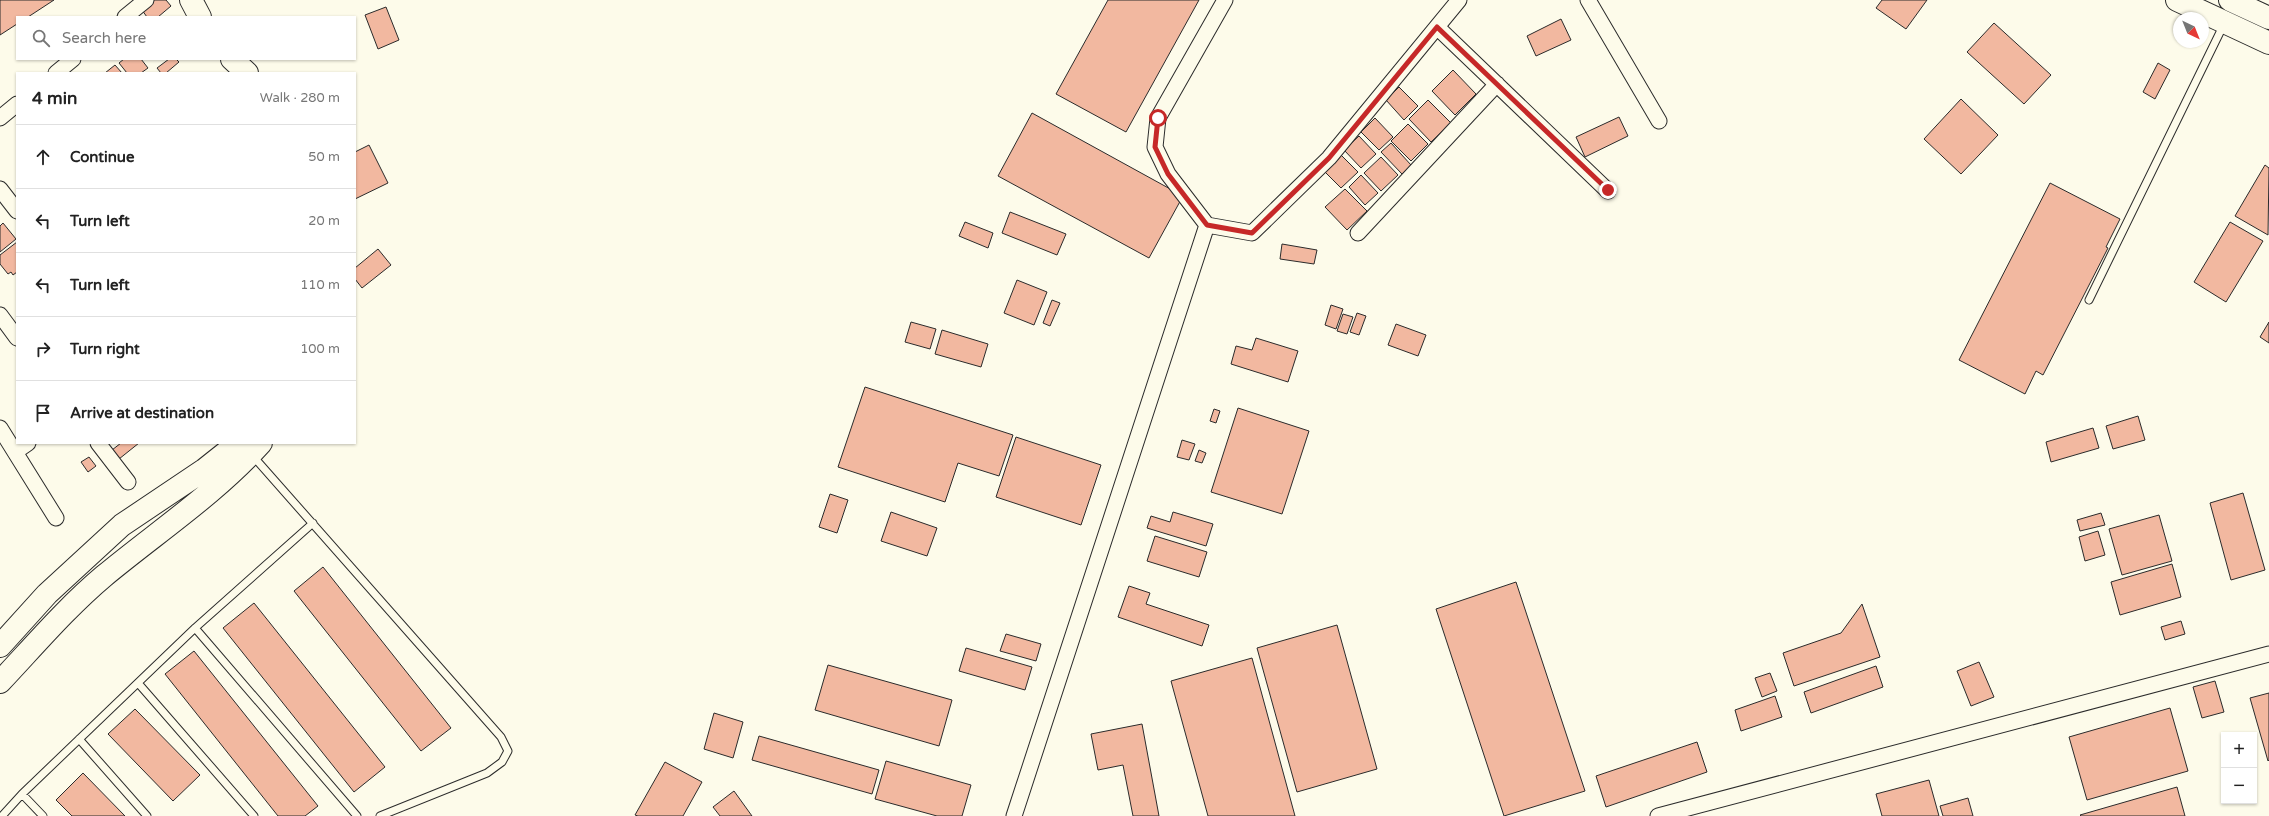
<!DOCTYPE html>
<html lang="en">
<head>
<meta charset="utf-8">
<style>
  :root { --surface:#fff; --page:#f6f6f6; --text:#222; --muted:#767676; --line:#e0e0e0 }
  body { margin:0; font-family:"Varela Round",sans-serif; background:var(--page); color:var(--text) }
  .controls { position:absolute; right:12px; bottom:12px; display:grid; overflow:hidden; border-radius:0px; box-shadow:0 1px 3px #0004 }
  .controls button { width:36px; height:36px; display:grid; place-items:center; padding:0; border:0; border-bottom:1px solid var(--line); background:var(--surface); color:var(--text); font:20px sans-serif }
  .compass { position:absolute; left:2173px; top:12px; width:36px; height:36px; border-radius:50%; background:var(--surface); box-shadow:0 1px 3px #0004; rotate:137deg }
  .stop { position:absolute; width:12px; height:12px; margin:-9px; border:3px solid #c62828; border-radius:50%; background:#fff }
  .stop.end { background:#c62828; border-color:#fff; box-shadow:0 1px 4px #0008 }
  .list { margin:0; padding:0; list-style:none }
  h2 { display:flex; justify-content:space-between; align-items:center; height:52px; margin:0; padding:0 16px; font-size:17px }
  h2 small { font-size:13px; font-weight:400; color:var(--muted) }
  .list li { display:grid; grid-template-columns:26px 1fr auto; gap:12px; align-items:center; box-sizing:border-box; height:64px; padding:0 16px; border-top:1px solid var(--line) }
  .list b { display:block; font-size:15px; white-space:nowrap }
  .list em { font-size:13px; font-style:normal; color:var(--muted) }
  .icon { flex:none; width:22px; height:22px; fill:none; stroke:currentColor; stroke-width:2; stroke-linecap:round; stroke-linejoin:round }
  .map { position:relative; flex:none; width:2269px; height:816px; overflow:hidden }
  .search { position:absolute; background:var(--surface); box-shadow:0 1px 3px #0004; left:16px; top:16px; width:340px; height:44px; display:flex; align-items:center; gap:10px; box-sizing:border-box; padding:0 14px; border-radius:0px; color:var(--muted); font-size:15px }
  .panel { position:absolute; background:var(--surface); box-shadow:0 1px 3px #0004; left:16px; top:72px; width:340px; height:372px; border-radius:0px }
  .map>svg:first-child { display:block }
  .building { fill:#f2b8a0; stroke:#2b2b2b }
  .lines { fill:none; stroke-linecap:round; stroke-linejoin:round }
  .service-casing { stroke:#2b2b2b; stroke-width:9 }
  .minor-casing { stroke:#2b2b2b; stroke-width:17 }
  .primary-casing { stroke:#2b2b2b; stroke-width:24 }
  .service { stroke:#fdfbea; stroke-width:7 }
  .minor { stroke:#fdfbea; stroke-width:15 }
  .primary { stroke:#fdfbea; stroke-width:22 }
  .route { stroke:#c62828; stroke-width:5 }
</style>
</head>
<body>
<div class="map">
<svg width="2269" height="816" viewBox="0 0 2269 816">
  <rect width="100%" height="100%" fill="#fdfbea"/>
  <!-- building -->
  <path class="building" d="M0,0h54l-26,17h-11v7l-17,11z
    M146,0h20l5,6 -13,11h-11l-8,-11z
    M1108,0h91l-73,132 -70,-38z
    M1882,0h45l-21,29 -30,-21z
    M386,7l13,33 -21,9 -13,-34z
    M1561,19l10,21 -35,16 -9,-20z
    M1994,23l57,52 -27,29 -57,-52z
    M124,59h17l7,9 -7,5h-14l-8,-10z
    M169,59h7l3,3 -13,11h-5l-4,-5z
    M2158,63l12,7 -15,29 -12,-7z
    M115,65l7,8h-17z
    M1453,70l23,24 -21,21 -23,-24z
    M1399,87l19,19 -14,14 -18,-20z
    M1961,99l37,36 -37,39 -37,-35z
    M1428,100l23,23 -20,19 -22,-23z
    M1032,113l151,83 -34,62 -151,-82z
    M1619,117l9,19 -43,21 -9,-20z
    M1375,118l18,19 -14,13 -18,-18z
    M1408,124l20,20 -17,17 -20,-20z
    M1359,136l17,18 -15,14 -17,-18z
    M1391,143l20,22 -9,9 -21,-22z
    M369,145l19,38 -33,16v-47z
    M1340,154l18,18 -17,16 -18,-18z
    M1381,157l17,18 -17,16 -17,-18z
    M2265,165l4,3 -1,67 -33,-19z
    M1361,175l17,18 -13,12 -16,-18z
    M2050,183l70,36 -14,28 2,1 -65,127 -7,-4 -11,23 -66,-34z
    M1345,189l22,22 -20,19 -22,-23z
    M1010,212l56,22 -9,21 -55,-22z
    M965,222l28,11 -5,15 -29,-12z
    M2230,222l33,19 -37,61 -32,-20z
    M3,223l13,16 -16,13v-26z
    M17,242v30l-4,3 -2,-3 -3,2 -8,-10v-9z
    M1282,244l35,6 -3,14 -34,-5z
    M378,249l13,16 -29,23 -7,-9v-11z
    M1017,280l30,12 -13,33 -30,-12z
    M1052,300l8,3 -10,23 -7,-3z
    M1331,305l12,4 -7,20 -11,-4z
    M1357,313l9,3 -7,19 -9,-3z
    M1343,314l10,3 -6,17 -10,-3z
    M911,322l25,7 -6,20 -25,-7z
    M2269,322v21l-9,-6z
    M1396,324l30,11 -8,21 -30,-11z
    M942,330l46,14 -7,23 -46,-13z
    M1256,338l42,13 -10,31 -57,-18 5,-18 16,4z
    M865,387l148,48 -14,41 -41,-13 -13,39 -107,-35z
    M1238,408l71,23 -27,83 -71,-22z
    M1214,409l6,2 -4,12 -6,-2z
    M2138,416l7,24 -32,9 -7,-23z
    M2093,428l6,20 -48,14 -5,-20z
    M1016,437l85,28 -20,60 -85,-28z
    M1182,440l13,4 -6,16 -12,-3z
    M121,443h18l-20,16 -7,-9z
    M1199,450l7,3 -4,10 -7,-2z
    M89,457l7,9 -8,6 -7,-10z
    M2243,493l22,77 -34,10 -21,-77z
    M830,494l18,6 -11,33 -18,-6z
    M891,512l46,16 -10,28 -46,-15z
    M1173,512l40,12 -7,22 -59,-18 4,-12 19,6z
    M2101,513l4,12 -25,6 -3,-11z
    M2159,515l13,46 -50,14 -13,-46z
    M2098,531l7,24 -20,6 -6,-24z
    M1155,536l52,16 -8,25 -52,-16z
    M2172,564l9,33 -61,18 -9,-33z
    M323,567l128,161 -30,23 -127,-160z
    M1516,582l69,209 -81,25 -68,-207z
    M1129,586l21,7 -4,11 63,21 -7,21 -84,-29z
    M254,603l131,164 -31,25 -131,-164z
    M1862,604l18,53 -86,29 -11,-33 58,-20z
    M2181,621l4,13 -20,6 -4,-13z
    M1337,625l40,144 -80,23 -40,-144z
    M1006,634l35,10 -5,17 -36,-10z
    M966,648l66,19 -7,23 -66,-19z
    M194,651l124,155 -13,10h-27l-113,-142z
    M1252,658l43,158h-87l-37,-135z
    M1979,662l15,35 -23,9 -14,-35z
    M828,665l124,35 -13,46 -124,-36z
    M1876,666l7,21 -72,26 -7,-21z
    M1770,673l7,18 -15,6 -7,-19z
    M2215,681l9,31 -22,6 -9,-31z
    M2269,693v67l-1,1 -18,-63z
    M1775,696l7,21 -41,14 -6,-21z
    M2170,708l18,63 -101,29 -18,-63z
    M135,709l65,66 -27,26 -65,-67z
    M714,713l29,9 -10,36 -29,-9z
    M1142,724l17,92h-26l-10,-51 -25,5 -7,-36z
    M759,736l120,34 -7,24 -120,-34z
    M1697,742l10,30 -101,35 -10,-31z
    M886,761l85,24 -9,31h-25l-62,-17z
    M665,762l37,20 -19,34h-45l-3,-1z
    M83,773l42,43h-53l-16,-16z
    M1929,780l10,36h-57l-6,-22z
    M2177,787l8,29h-104l-1,-1z
    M734,791l18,25h-32l-7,-9z
    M1968,798l5,18h-30l-3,-10z"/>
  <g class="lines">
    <!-- service casing -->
    <g class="service-casing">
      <path id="service" d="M2089,300l135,-276
        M252,455l249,282 7,14 -6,11 -15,11 -107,43
        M195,628l162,188
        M138,683l116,133
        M79,739l68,77
        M22,794l21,22
        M2,816l20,-22 173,-166 118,-105"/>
    </g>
    <!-- minor casing -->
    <g class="minor-casing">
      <path id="minor" d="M1225,0l-67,118 -3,29 13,27 39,51 45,8 77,-75 130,-158
        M1588,0l71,121
        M125,17l21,-17
        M1437,27l171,164
        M56,73l17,-14
        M0,118l17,-14
        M0,189l17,22
        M1358,233l139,-149
        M0,315l17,23
        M0,428l56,90
        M98,443l30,39
        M15,452l13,-9
        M1014,816l193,-591
        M1658,816l611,-162"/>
    </g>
    <!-- primary casing -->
    <g class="primary-casing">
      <path id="primary" d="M191,0l9,17
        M2177,0l92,43
        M2230,0l39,18
        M232,59l15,14
        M0,646l47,-52 75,-69 82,-55 34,-27
        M0,682c34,-36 66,-74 104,-106 53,-44 111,-82 157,-133"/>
    </g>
    <!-- service -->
    <use href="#service" class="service"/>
    <!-- minor -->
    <use href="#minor" class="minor"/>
    <!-- primary -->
    <use href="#primary" class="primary"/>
  </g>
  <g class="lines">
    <!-- route -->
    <path class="route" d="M1158,118l-3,29 13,27 39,51 45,8 77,-75 108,-131 171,163"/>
  </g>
</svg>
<div class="controls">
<button>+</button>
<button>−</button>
</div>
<svg class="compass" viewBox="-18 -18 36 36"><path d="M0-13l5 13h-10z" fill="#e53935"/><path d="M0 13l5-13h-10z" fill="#767676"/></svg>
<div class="stop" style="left:1158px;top:118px"></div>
<div class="stop end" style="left:1608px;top:190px"></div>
<div class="search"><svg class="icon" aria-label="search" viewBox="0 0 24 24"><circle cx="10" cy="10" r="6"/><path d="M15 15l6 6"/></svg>Search here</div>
<section class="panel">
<h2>4 min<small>Walk · 280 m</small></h2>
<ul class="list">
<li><svg class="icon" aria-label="ahead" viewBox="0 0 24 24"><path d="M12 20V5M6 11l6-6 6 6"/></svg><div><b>Continue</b></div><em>50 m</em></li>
<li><svg class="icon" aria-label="left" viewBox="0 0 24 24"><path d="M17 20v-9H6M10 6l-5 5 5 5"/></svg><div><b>Turn left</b></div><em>20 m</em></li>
<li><svg class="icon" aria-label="left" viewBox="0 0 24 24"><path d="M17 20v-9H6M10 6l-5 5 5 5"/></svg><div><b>Turn left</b></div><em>110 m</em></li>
<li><svg class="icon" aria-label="right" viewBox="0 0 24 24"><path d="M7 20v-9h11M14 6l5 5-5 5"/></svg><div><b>Turn right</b></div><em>100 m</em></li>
<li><svg class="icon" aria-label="arrive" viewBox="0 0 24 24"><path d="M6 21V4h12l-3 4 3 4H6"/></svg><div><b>Arrive at destination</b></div></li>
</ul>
</section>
</div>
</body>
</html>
